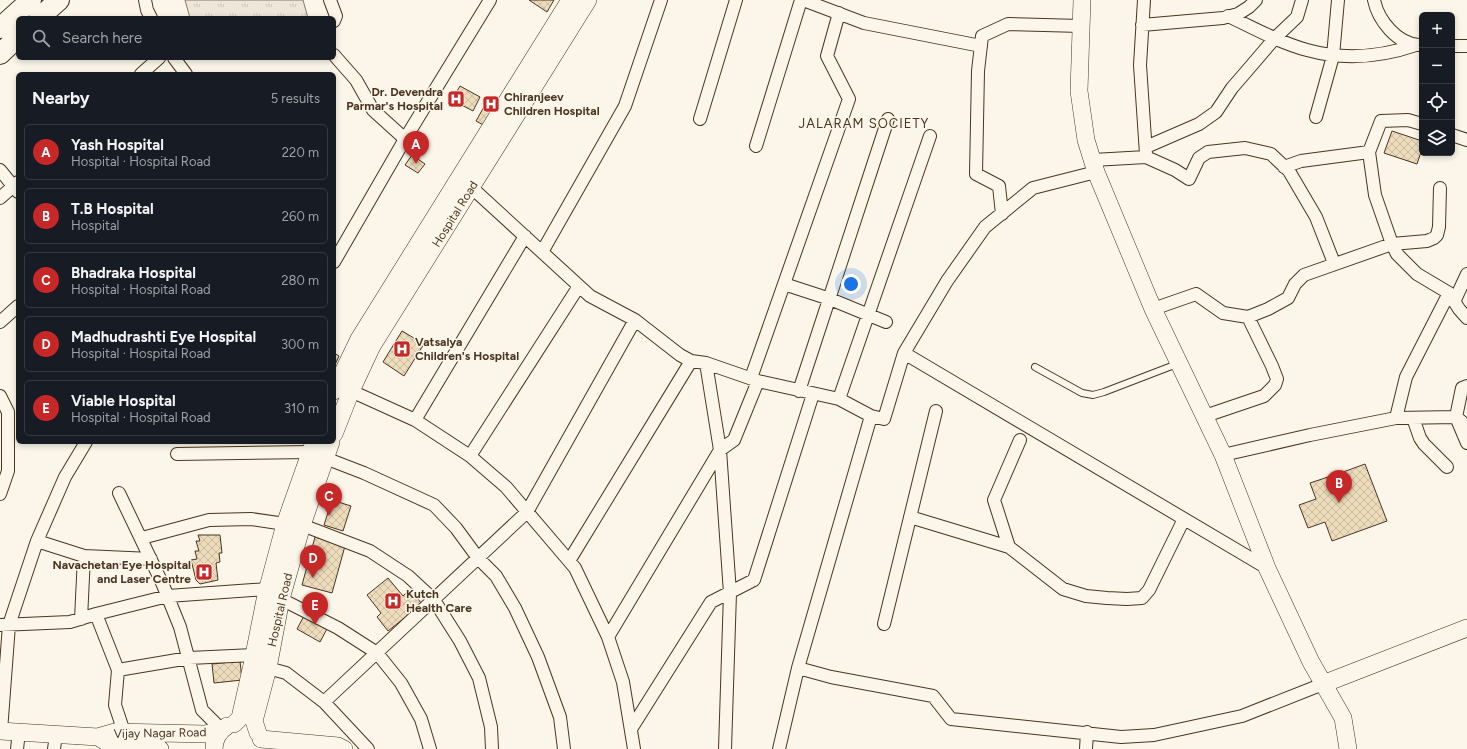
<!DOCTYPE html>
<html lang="en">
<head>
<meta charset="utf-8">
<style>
  :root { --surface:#171b24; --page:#20242c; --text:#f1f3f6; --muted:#9ea1a6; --line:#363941; --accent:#c62828 }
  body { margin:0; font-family:Figtree,sans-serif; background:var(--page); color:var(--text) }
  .controls { position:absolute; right:12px; top:12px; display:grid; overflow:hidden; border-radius:6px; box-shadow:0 2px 6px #0003 }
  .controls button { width:36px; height:36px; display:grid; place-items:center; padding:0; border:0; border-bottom:1px solid var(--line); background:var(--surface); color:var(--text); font:20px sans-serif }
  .you { position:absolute; left:851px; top:284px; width:14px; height:14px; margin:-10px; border:3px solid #fff; border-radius:50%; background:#1a73e8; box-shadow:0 0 0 6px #1a73e833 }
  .badge { display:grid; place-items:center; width:26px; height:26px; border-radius:50%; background:var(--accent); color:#fff; font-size:13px; font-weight:700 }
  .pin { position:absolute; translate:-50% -33px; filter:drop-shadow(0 1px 2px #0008) }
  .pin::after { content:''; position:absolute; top:21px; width:14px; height:12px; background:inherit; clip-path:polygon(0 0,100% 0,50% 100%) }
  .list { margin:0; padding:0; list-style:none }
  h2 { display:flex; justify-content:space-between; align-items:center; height:52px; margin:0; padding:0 16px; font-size:17px }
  h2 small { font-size:13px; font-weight:400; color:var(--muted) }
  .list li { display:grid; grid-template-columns:26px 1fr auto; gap:12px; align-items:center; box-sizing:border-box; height:56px; margin:0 8px 8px; padding:0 8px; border:1px solid var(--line); border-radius:6px }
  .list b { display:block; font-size:15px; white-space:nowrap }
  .list p { margin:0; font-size:13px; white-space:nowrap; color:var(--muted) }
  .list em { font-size:13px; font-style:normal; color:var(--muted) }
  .icon { flex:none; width:22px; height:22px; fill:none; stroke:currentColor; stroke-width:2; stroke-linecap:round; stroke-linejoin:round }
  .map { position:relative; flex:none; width:1467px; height:749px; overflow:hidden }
  .search { position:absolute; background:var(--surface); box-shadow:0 2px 6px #0003; left:16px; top:16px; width:320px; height:44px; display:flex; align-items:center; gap:10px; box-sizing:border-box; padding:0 14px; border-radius:6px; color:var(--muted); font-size:15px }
  .panel { position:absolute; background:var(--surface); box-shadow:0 2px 6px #0003; left:16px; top:72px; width:320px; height:372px; border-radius:6px }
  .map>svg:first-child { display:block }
  .grass { fill:url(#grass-tufts); stroke:#887966 }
  .building { fill:url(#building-cross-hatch); stroke:#4a3520 }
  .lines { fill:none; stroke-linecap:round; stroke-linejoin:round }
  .lane-casing { stroke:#4a3520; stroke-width:8 }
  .street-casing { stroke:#4a3520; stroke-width:14 }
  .secondary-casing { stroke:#4a3520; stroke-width:18 }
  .primary-casing { stroke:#4a3520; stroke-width:22 }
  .lane { stroke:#fbf6e9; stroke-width:6 }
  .street { stroke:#fbf6e9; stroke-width:12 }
  .secondary { stroke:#fbf6e9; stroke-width:17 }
  .primary { stroke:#fbf6e9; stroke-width:20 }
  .labels { text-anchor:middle; stroke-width:3; stroke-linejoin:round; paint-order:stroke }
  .poi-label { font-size:12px; font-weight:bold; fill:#4a3520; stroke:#fbf6e9; text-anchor:start }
  .street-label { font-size:12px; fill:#4a3520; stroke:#fbf6e9 }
  .neighbourhood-label { font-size:13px; letter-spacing:1px; fill:#4a3520; stroke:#fbf6e9 }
</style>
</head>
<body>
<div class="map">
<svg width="1467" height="749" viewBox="0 0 1467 749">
  <defs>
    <pattern id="grass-tufts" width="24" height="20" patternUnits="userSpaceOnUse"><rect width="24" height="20" fill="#ede6d9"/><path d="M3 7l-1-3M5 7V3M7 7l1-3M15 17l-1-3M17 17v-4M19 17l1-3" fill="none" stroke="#cdc6ba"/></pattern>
    <pattern id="building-cross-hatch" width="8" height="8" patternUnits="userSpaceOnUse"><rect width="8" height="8" fill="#ecdcbc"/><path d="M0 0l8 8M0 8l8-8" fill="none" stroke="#ccbda1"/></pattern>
  </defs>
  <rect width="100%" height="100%" fill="#fbf6e9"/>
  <!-- grass -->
  <path class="grass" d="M185,0h118l5,18h-118z"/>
  <!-- building -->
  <path class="building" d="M529,0h25l-7,12z
    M460,86l20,11 -7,14 -21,-11z
    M489,98l11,7 -13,22 -11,-6z
    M1392,131l30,10v8l-5,15 -33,-11z
    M412,155l13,9 -7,9 -13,-8z
    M402,331l22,13 -20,32 -21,-14z
    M334,353l5,3 -5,11z
    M1365,464l22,57 -55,20 -7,-19 -17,6 -9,-23 17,-6 -6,-16 18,-6 4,10 6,-3 -3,-9z
    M332,500l19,6 -8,25 -19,-6z
    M198,535h22l2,18h-3l1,9 -4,1 2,17 -18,4 -4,-4 -5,-20 6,-1 -2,-8h4l-3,-10h4z
    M315,537l30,9 -13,47 -30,-8z
    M388,578l15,18 7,-7 12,15 -34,27 -11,-14 4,-4 -14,-18z
    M305,614l23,13 -8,15 -23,-13z
    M240,661l2,19 -28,3 -2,-19z"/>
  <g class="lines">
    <!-- lane casing -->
    <g class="lane-casing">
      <path id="lane" d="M1035,367l47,26 11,2 11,-3 73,-28"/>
    </g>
    <!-- street casing -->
    <g class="street-casing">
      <path id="street" d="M145,0l2,10 4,8
        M330,0l6,16 -2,5
        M803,0l61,23 117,23
        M1144,0l-4,65 6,89
        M1374,0c4,20 23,44 45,45
        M1228,16c26,12 52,27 79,34 36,10 74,7 109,-5
        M1142,25l81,-7 15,-4 11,-7 7,-7
        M1452,46h15
        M334,55l22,25 17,30 32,29 -71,123
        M174,58l12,16
        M141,74l18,-16
        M1316,117l17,-61 5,-56
        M700,119l36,-119
        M1422,124l-14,-4 -27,1 -12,31 6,43 17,49 5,10 20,20 32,19 10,16 8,9
        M1452,135l15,5
        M405,139l85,-139
        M756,146l45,-146
        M1146,147l53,-23 17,-12 16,-24 13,-15 30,-35 22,-21 5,-17
        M1093,160l53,-3 29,13 14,9 10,-21 9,-6 37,-4 26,6 18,17 27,46 18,46
        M1284,167l17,-6 68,-9
        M0,170l18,22
        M471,187l119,109 45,24 45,35 11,6 15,2 52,18 81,18 32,17 13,3 20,-66 43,-72 38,-54 48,-39 63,-16
        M0,198l18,-16
        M1002,214l-3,-28 -23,-12 2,-103 4,-35 26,-12 73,2
        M542,252l83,-146 36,-106
        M784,284l46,15 56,23
        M1454,302l13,-28
        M1153,309l43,-15 27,19 25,4 20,-8 20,-11 7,-14 9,-9 88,-31 35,-3 7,-3 3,-3 2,-8 1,-39
        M0,322l18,-16
        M904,353l363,215
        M706,363l14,87 10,143 -5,156
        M751,378l98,-279 -22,-43 12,-43
        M1467,386l-5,2 -6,29 11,26
        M351,391l64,29 55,36 36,31 69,81 33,69 15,45 11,67
        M799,391l89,-272
        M0,396l8,16v59l-8,23
        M839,399l91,-263
        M1205,416l59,-20 11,-11 2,-6 -5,-13 -24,-49
        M1396,418l10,-41 43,-84
        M1413,418l7,20 4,6 23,23
        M415,420l110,-184
        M177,454l134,-2
        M1223,455l87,-20 86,-17 60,-1 11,9
        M470,456l109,-170
        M325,458l39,15 70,32 22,23 22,30 18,18 19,32 23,49 22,60 4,32
        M119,493l44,92 17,42 22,83 20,20
        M910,517l99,30 -15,-47 26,-60
        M302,525l68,26 38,25 26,24 26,41 19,37 12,49 1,22
        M142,538l67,-18 42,-1 34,5
        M37,541l47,15 67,3
        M1009,547l54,42 23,7 21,2 20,1 15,-1 7,-8 35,-71
        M569,561l122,-200
        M281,599l57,29 39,25 24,30 20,36 9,30
        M96,614l22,56 -3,35 9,27
        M81,619l3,-63
        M884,624l52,-213
        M0,625l70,-3 26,-8 72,-18 100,-7
        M608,637l112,-187 14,-10 24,-59
        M268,668l18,5 38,29 44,47
        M798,668l33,9 102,19 18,23 170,18 33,-2 88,-19 81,-32
        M118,670l71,-12 65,-3
        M324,702l203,-190 108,-192
        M631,729l80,-127 43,-22 59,-186
        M1,731l8,-106 28,-84 28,-64 21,-35
        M17,749l2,-17
        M54,749l2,-14
        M779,749l19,-81 73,-252
        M1086,749l1,-17"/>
    </g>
    <!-- secondary casing -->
    <g class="secondary-casing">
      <path id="secondary" d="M1082,0l-3,91 7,49 10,32 57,137 70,146 44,113 44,94 32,56 5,31
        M334,391l25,-52 211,-339
        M334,434l17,-43 21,-45 216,-346
        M1323,684l144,-56
        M234,724l6,-6 12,-53 14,-70 19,-71 29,-82
        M0,731l98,6 17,-5 90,2 17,-4
        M258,733l-4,-12 14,-53 13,-69 21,-74 29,-83
        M98,737l15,9 47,3
        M261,739l77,7 6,3
        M214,749c0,-10 4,-17 13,-23"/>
    </g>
    <!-- primary casing -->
    <g class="primary-casing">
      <path id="primary" d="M39,18l20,-18
        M0,28l31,-28
        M0,54l18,-17"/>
    </g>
    <!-- lane -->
    <use href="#lane" class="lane"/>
    <!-- street -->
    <use href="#street" class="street"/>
    <!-- secondary -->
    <use href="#secondary" class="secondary"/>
    <!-- primary -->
    <use href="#primary" class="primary"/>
  </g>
  <!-- icons -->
  <defs>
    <g id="hospital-square" transform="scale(0.9)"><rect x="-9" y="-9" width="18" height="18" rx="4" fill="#c62828" stroke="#fbf6e9"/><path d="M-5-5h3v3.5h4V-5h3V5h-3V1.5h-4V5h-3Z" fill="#fff"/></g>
  </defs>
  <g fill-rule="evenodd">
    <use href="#hospital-square" x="456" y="99"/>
    <use href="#hospital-square" x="491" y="104"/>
    <use href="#hospital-square" x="402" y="349"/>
    <use href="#hospital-square" x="204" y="572"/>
    <use href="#hospital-square" x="393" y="601"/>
  </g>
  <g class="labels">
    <!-- poi labels -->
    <g class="poi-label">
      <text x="443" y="96" text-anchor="end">Dr. Devendra<tspan x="443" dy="14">Parmar's Hospital</tspan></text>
      <text x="504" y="101">Chiranjeev<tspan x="504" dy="14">Children Hospital</tspan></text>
      <text x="415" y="346">Vatsalya<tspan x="415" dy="14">Children's Hospital</tspan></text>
      <text x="191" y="569" text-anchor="end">Navachetan Eye Hospital<tspan x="191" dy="14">and Laser Centre</tspan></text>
      <text x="406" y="598">Kutch<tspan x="406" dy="14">Health Care</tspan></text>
    </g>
    <!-- street labels -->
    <g class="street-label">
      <text transform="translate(455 214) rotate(-58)" y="4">Hospital Road</text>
      <text transform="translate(280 610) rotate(-77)" y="4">Hospital Road</text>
      <text transform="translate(160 733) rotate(-1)" y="4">Vijay Nagar Road</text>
    </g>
    <!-- neighbourhood labels -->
    <g class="neighbourhood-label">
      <text x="864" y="128">JALARAM SOCIETY</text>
    </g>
  </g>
</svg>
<div class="controls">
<button>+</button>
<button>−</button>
<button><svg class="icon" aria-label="locate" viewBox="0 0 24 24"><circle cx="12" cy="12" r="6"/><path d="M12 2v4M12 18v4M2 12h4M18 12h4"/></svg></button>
<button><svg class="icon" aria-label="layers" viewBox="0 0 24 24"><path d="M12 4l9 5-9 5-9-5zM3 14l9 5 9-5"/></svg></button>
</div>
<div class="you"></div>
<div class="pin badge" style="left:416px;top:164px">A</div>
<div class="pin badge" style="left:1339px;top:503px">B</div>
<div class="pin badge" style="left:329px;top:516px">C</div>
<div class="pin badge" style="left:313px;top:578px">D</div>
<div class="pin badge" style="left:315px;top:625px">E</div>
<div class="search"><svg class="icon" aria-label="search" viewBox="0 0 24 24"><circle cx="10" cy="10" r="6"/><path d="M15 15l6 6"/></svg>Search here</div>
<section class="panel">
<h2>Nearby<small>5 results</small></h2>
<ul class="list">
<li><span class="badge">A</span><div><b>Yash Hospital</b><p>Hospital · Hospital Road</p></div><em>220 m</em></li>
<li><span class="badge">B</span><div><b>T.B Hospital</b><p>Hospital</p></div><em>260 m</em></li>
<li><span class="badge">C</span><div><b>Bhadraka Hospital</b><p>Hospital · Hospital Road</p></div><em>280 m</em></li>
<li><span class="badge">D</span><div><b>Madhudrashti Eye Hospital</b><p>Hospital · Hospital Road</p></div><em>300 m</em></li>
<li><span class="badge">E</span><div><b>Viable Hospital</b><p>Hospital · Hospital Road</p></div><em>310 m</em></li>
</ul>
</section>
</div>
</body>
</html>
